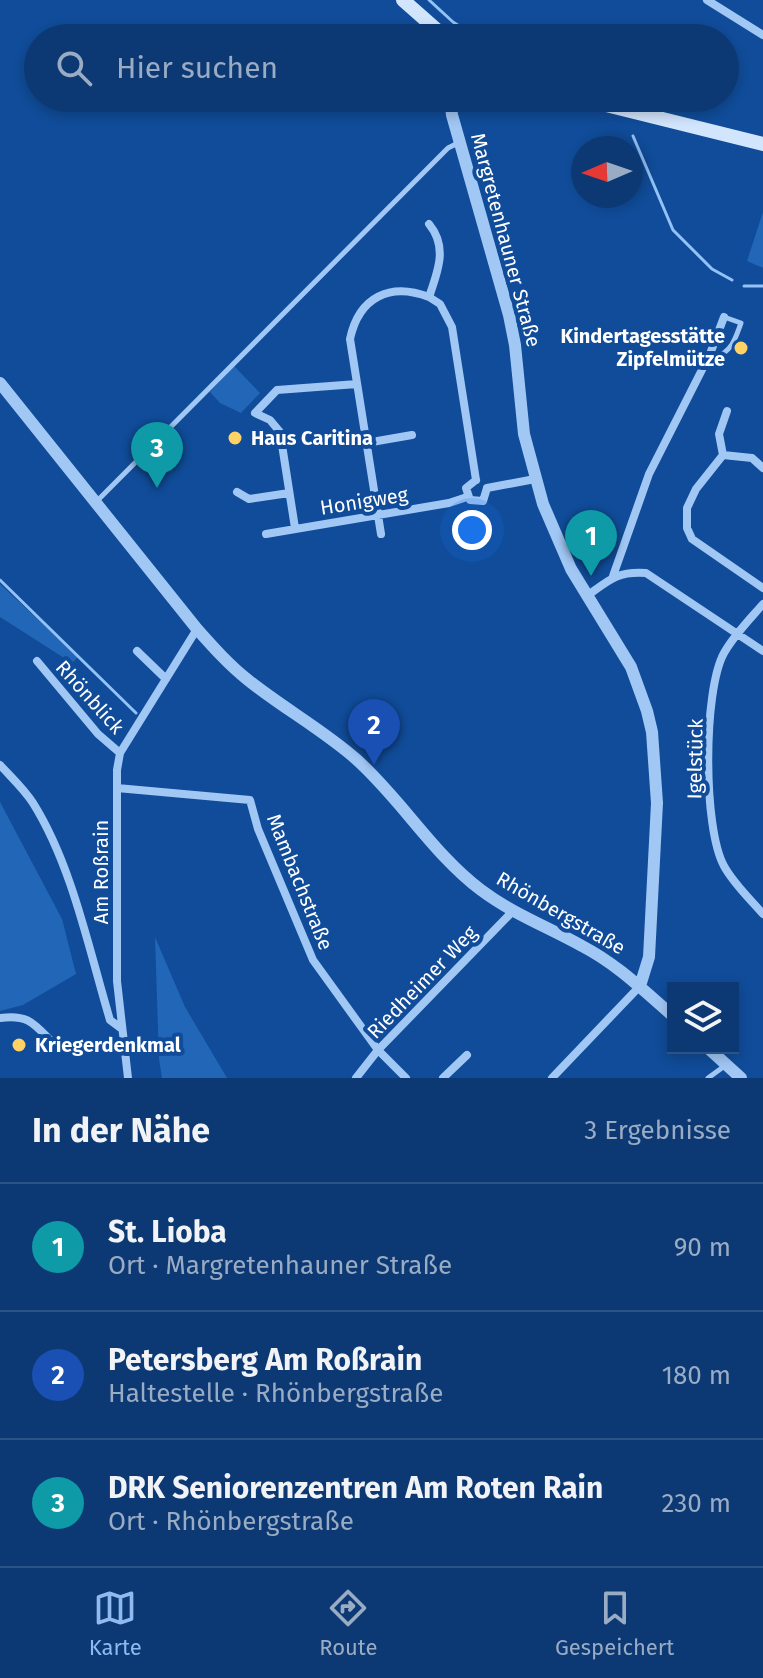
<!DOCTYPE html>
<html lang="de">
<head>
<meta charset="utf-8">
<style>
  :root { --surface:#0c3973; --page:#154078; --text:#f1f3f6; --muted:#9aacc4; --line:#2c5385; --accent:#90b9f0 }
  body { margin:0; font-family:"Fira Sans",sans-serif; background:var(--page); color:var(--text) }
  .controls { position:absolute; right:24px; bottom:24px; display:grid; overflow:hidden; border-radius:0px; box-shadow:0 4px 12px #0003 }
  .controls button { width:72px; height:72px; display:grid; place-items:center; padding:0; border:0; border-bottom:2px solid var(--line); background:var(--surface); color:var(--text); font:40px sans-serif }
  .compass { position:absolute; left:571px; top:136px; width:72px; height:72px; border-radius:50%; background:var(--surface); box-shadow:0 4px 12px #0003; rotate:268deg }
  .you { position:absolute; left:472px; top:530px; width:28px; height:28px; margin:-20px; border:6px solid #fff; border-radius:50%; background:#1a73e8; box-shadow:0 0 0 12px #1a73e833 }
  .badge { display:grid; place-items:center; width:52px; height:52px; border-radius:50%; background:var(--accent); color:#fff; font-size:26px; font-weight:700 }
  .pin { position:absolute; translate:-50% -66px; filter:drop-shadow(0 2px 4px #0008) }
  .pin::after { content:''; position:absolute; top:42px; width:28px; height:24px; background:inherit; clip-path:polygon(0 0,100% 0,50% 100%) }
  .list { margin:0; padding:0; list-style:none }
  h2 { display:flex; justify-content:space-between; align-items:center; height:104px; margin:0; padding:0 32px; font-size:34px }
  h2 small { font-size:26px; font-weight:400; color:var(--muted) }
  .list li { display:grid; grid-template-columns:52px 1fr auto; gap:24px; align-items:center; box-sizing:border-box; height:128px; padding:0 32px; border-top:2px solid var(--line) }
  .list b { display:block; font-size:30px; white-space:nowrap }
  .list p { margin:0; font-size:26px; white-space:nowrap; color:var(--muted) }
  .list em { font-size:26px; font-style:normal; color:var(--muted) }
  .icon { flex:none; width:44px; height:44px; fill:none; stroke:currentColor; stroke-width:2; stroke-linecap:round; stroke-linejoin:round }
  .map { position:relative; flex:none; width:763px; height:1078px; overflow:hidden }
  .search { position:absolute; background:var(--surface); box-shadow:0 4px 12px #0003; left:24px; right:24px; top:24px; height:88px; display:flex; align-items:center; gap:20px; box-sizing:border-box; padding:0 28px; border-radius:44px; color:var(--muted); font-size:30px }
  .sheet { height:488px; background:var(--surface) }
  nav { display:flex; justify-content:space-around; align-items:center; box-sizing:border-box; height:112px; border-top:2px solid var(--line); background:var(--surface); font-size:22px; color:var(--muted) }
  nav a { display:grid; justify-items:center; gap:4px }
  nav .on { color:var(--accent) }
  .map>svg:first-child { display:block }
  .green { fill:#2266b8 }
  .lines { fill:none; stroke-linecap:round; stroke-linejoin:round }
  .stream { stroke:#93c2f8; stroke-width:3 }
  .service { stroke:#a1c7f4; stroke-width:5 }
  .minor { stroke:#a1c7f4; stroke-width:8 }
  .tertiary { stroke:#a1c7f4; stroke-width:12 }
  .secondary { stroke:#d1e5fd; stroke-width:14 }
  .poi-dot { fill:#ffd265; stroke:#104c99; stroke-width:3 }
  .labels { text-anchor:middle; stroke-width:8; stroke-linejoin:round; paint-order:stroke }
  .street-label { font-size:20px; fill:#fff; stroke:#104c99 }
  .poi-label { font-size:20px; font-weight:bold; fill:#fff; stroke:#104c99; text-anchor:start }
</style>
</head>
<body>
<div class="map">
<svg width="763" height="1078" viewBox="0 0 763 1078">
  <rect width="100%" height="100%" fill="#104c99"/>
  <!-- green -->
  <path class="green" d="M763,212v56l-16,-7z
    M234,366l26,27 -19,20 -21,-10 -10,-11z
    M0,584l78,73 -6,6 -72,-46z
    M0,802l62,117 14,55 -53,31 -23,6z
    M155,937l30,70 42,71h-65l-3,-19z"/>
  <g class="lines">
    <!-- stream -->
    <path class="stream" d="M429,0l24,22 25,16
      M633,136l40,94 39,39 20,11
      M744,286h19
      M0,580l136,133"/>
    <!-- service -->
    <path class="service" d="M711,354l6,3c16,-8 18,-18 24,-34l-17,-6
      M96,502l352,-354 10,-5
      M708,1078l18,-13"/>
    <!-- minor -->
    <path class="minor" d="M707,0l56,35
      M429,224c19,23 9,47 0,73l11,7 12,23 24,153
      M366,443l46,-8
      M723,455l-4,-21 8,-23
      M763,468l-11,-10 -29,-3 -27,34 -9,19v20l5,11 71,49
      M476,480l-10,8 4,12 13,1 4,-13
      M487,488l48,-9
      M237,492l12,7 40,-6
      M295,528l-15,-96 -10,-12 -15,-7 22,-23 80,-6
      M266,534l183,-31 18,-6
      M381,534l-31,-195c9,-42 40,-57 79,-42
      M613,576l36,-102 61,-120 14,-37
      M587,596c22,-16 30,-25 59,-23l117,78
      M763,604c-13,15 -29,31 -39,49 -21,38 -21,175 0,213 9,17 26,33 39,48
      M137,651l29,28
      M37,661l61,73 22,19
      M0,765c11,12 24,24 33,38 39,62 56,147 77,217l12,9
      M117,788l133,12 8,29 55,131 65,90 28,28
      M0,1018c29,-4 34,6 53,25
      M128,1078l-11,-97v-211l3,-17 77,-124
      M356,1078l22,-28 135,-139
      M443,1078l24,-23
      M552,1078l88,-92"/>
    <!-- tertiary -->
    <path class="tertiary" d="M450,98l2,17 57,200 6,30 9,89 19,70 28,65 60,98 16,44 5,21 5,71 -8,154 -9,29
      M0,383l197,246c16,18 32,36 51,51 35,28 75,50 108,79 45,40 77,95 125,131 32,24 67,37 101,56 35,18 62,45 91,70
      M708,1048l33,30"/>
    <!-- secondary -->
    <path class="secondary" d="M403,0l43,38
      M578,98l185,46"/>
  </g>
  <!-- markers -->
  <g class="poi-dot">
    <circle cx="741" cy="348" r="8"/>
    <circle cx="235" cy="438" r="8"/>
    <circle cx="19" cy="1045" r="8"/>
  </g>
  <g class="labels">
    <!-- street labels -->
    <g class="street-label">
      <text transform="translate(506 240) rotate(75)" y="7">Margretenhauner Straße</text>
      <text transform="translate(364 501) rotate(-9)" y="7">Honigweg</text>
      <text transform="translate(90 697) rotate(48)" y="7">Rhönblick</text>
      <text transform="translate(695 759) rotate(-89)" y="7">Igelstück</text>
      <text transform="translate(101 872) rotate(-90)" y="7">Am Roßrain</text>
      <text transform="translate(300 882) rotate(68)" y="7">Mambachstraße</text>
      <text transform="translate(561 913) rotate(30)" y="7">Rhönbergstraße</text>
      <text transform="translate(422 982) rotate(-46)" y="7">Riedheimer Weg</text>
    </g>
    <!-- poi labels -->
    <g class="poi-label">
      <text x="725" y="343" text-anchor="end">Kindertagesstätte<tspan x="725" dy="23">Zipfelmütze</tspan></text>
      <text x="251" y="445">Haus Caritina</text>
      <text x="35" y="1052">Kriegerdenkmal</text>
    </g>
  </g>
</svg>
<div class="controls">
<button><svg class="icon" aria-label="layers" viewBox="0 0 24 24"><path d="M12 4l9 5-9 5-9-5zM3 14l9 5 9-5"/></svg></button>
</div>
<svg class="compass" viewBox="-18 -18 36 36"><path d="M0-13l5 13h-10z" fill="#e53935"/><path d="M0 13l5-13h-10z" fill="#9aacc4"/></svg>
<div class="you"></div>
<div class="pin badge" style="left:591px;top:576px;background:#0f9aa8">1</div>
<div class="pin badge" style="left:374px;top:765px;background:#1a4fb4">2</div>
<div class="pin badge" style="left:157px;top:488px;background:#0f9aa8">3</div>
<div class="search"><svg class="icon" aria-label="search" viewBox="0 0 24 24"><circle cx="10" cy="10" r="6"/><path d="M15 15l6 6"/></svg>Hier suchen</div>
</div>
<section class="sheet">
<h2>In der Nähe<small>3 Ergebnisse</small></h2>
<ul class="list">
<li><span class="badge" style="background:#0f9aa8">1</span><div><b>St. Lioba</b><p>Ort · Margretenhauner Straße</p></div><em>90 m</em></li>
<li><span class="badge" style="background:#1a4fb4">2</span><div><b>Petersberg Am Roßrain</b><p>Haltestelle · Rhönbergstraße</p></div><em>180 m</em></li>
<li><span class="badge" style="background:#0f9aa8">3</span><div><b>DRK Seniorenzentren Am Roten Rain</b><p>Ort · Rhönbergstraße</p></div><em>230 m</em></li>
</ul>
</section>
<nav>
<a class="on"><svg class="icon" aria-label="map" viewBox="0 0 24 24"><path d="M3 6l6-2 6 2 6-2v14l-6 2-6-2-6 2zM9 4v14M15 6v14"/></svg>Karte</a>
<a><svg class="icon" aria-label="directions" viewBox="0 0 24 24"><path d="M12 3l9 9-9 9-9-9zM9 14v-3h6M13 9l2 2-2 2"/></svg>Route</a>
<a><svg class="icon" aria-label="saved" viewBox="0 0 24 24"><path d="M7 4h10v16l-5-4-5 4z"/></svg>Gespeichert</a>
</nav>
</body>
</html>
